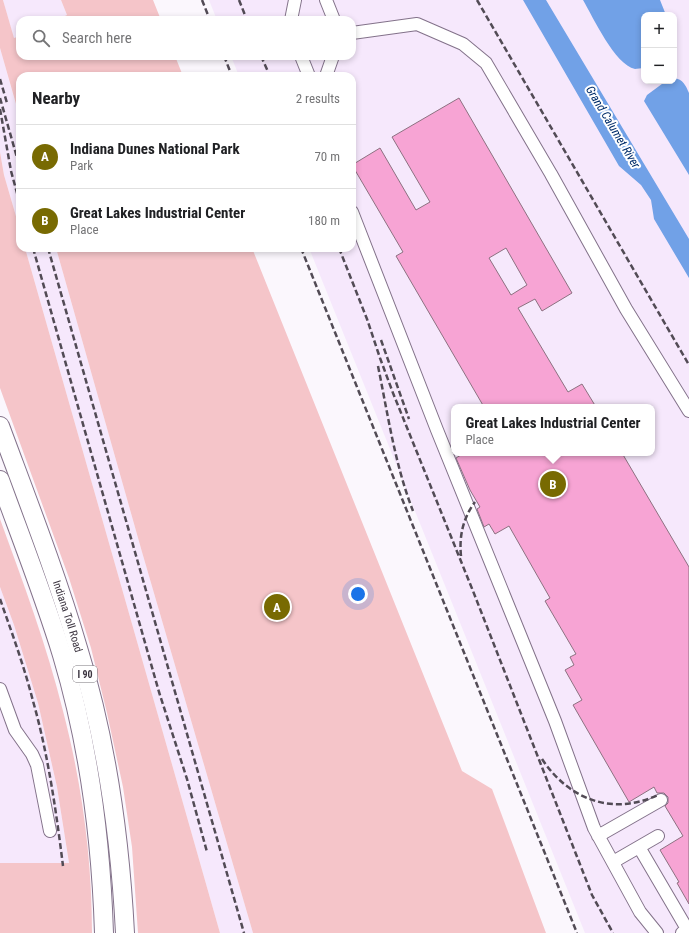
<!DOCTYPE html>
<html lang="en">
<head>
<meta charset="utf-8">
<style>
  :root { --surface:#fff; --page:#f2f2f2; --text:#202124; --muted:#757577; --line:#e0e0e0; --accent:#786a02 }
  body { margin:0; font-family:"Roboto Condensed",sans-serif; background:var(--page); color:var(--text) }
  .controls { position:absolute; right:12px; top:12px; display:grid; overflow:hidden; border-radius:8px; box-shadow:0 2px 6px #0003 }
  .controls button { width:36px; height:36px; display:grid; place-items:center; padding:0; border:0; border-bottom:1px solid var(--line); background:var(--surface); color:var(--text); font:20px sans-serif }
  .you { position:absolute; left:358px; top:594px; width:14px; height:14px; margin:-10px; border:3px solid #fff; border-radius:50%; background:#1a73e8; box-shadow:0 0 0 6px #1a73e833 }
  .badge { display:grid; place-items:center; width:26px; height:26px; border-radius:50%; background:var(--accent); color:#fff; font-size:13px; font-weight:700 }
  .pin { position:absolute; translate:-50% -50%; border:2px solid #fff; box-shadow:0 1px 4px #0006 }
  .popup { position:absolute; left:451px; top:404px; width:204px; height:52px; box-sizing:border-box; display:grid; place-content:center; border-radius:8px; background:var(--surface); filter:drop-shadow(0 1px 3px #0005); font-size:13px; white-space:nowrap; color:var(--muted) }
  .popup b { font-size:15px; color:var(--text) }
  .popup::after { content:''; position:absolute; left:50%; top:100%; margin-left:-8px; border:8px solid transparent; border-top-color:var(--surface) }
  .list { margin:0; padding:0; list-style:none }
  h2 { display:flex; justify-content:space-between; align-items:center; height:52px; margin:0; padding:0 16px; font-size:17px }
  h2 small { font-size:13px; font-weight:400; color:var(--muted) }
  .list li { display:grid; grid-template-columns:26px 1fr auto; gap:12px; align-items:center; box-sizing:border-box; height:64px; padding:0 16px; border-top:1px solid var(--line) }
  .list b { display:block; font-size:15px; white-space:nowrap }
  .list p { margin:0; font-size:13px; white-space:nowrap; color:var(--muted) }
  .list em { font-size:13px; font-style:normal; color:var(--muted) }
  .icon { flex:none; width:22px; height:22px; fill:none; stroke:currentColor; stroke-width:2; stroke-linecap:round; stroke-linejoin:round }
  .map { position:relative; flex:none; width:689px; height:933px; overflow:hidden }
  .search { position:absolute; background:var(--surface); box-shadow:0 2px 6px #0003; left:16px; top:16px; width:340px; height:44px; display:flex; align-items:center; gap:10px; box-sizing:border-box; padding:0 14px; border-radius:12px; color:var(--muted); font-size:15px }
  .panel { position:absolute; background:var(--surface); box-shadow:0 2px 6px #0003; left:16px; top:72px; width:340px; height:180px; border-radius:12px }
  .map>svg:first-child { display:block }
  .built { fill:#f6e8fc; fill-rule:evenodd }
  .green { fill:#f5c5c9 }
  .water { fill:#71a1e7 }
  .building { fill:#f7a4d4; stroke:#8d7181; fill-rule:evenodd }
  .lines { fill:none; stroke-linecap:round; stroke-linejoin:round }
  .minor-casing { stroke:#83728a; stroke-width:14 }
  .highway-casing { stroke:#83728a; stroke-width:20 }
  .minor { stroke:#fff; stroke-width:12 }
  .highway { stroke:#fff; stroke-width:18 }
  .rail { stroke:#524b55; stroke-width:2.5; stroke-dasharray:6 3; stroke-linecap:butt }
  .labels { text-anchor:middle; stroke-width:4; stroke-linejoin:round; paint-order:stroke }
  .shield { fill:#fff; stroke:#767279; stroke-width:1 }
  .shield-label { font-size:10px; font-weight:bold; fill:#3c3540 }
  .street-label { font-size:11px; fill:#3c3540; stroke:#fff }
  .water-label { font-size:12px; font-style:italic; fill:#002d6a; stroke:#fff }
</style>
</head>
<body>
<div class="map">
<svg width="689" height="933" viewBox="0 0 689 933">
  <rect width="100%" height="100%" fill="#fbf7fd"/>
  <!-- built -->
  <path class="built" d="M3,0h58l6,15 -11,5h-36v16l-6,3z
    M209,0h480v933h-104l-276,-685h43v-172h-113l-8,-20h121v-36h-135zM644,15h30v66h-30zM454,407h198v46h-198z
    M0,48l20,71v111l-16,-55 -4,-23z
    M25,248h31l86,304 111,381h-33z
    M0,587l14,38 24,78 19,84 12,77 -69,-1z"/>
  <!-- green -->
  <path class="green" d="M0,0h3l11,38 6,-2v20h155l8,20h-163v42l-20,-70z
    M61,0h92l8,20h-105l11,-5z
    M0,152l4,23 16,55v18h5l195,685h-82l-6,-86 -9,-60 -16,-74 -16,-65 -22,-70 -69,-190z
    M56,248h196l210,523 30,18 54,144h-293l-111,-381z
    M0,519c23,63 47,127 63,192 19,73 29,147 29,222h-92v-70h69l-12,-76 -19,-84 -24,-78 -14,-38z"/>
  <!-- water -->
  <path class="water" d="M523,0h23l143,239v39l-35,-59 -3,-19 -10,-15 -22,-19z
    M583,0h77l6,15h-22v53c-3,0 -7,1 -9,1 -20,-4 -42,-52 -52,-69z
    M674,78c9,1 12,8 15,15v82l-45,-74 3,-6 19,-14h8z"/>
  <!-- building -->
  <path class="building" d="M459,98l113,195 -30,18 -7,-12 -17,9 50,84 14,-8 14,23h-112l-88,-151 7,-4 -51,-87 28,-17 36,62 14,-8 -38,-65zM506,248l21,37 -16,10 -22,-37z
    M464,453h158l67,114v337l-12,-21 2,-1 -19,-32 23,-14 -18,-30 3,-3v-6l-4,-4h-7l-3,-6 -25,15 -56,-97 9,-5 -17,-30 9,-5 -4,-8 6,-3 -31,-53 5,-3 -41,-72 -14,8 -6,-10 -5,3 -7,-18 3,-2 -10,-17 -14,-32z"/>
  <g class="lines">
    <!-- minor casing -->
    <g class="minor-casing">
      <path id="minor" d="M326,0l8,20
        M291,20l4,-20
        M352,33l65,-9 46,20 23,19 65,111 75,135 63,102
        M301,56l8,20
        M326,76l7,-20
        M352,212l85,218 118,291 39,107 46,84 17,21
        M0,689l15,41 17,24 5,11 13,66
        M598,836l63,-36
        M639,847l48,82 -5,4
        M613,862l45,-26"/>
    </g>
    <!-- highway casing -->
    <g class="highway-casing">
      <g id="highway">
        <path id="s1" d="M0,426c27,73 56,147 78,222 29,93 42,188 47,285"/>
        <path d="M0,480c21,58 44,116 62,175 27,90 39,184 42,278"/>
      </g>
    </g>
    <!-- minor -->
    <use href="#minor" class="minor"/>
    <!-- highway -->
    <use href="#highway" class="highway"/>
    <!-- rail -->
    <path class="rail" d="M202,0l8,20
      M239,0l8,20
      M477,0l212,365
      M224,56l8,20
      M261,56l9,20
      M0,79l7,24
      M0,98l20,70
      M0,109l11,62 9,33
      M33,248l126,444 28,87 20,73
      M48,248l196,685
      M301,248l276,685
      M339,248l28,71 13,39 13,35 80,198 119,304 21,38
      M381,340l28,79
      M378,366c10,49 17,99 35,145
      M461,556c-2,-20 2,-38 14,-54
      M0,599c12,34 24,67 33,102 15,53 23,109 30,165
      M542,759c27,41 71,57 116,36"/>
  </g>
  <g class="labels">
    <!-- shield labels -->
    <rect class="shield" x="73" y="666" width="24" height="16" rx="3"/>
    <g class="shield-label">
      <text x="85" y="678">I 90</text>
    </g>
    <!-- street labels -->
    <g class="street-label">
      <text dy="4" stroke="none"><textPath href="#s1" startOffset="202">Indiana Toll Road</textPath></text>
    </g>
    <!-- water labels -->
    <g class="water-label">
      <text transform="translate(613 127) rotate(59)" y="4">Grand Calumet River</text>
    </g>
  </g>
</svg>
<div class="controls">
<button>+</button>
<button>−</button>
</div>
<div class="you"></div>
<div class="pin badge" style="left:277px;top:607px">A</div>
<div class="pin badge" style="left:553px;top:484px">B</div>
<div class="popup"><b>Great Lakes Industrial Center</b>Place</div>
<div class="search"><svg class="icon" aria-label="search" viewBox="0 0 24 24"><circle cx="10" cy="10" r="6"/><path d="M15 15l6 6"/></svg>Search here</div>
<section class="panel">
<h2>Nearby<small>2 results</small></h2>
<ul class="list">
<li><span class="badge">A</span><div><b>Indiana Dunes National Park</b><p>Park</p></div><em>70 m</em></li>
<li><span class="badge">B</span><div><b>Great Lakes Industrial Center</b><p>Place</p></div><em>180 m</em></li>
</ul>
</section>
</div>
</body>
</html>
